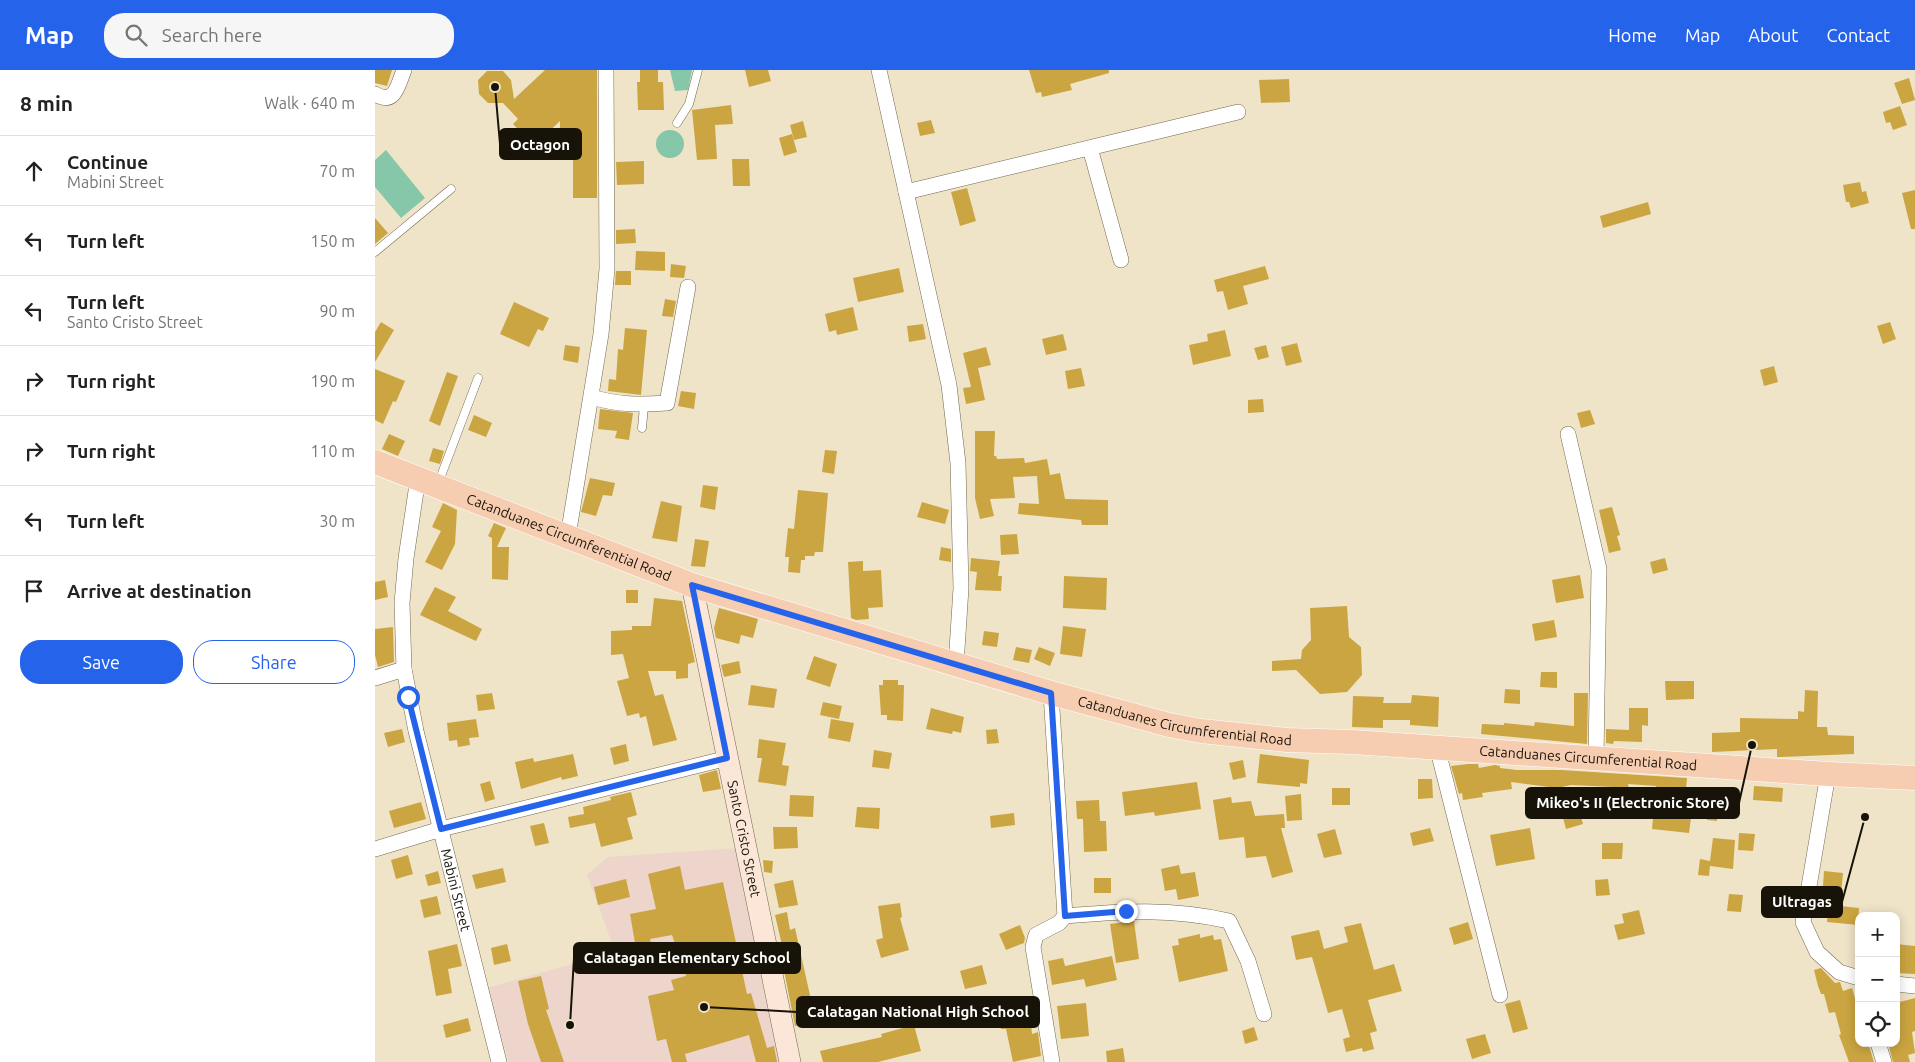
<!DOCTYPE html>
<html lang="en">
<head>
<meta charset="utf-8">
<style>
  :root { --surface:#fff; --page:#f6f6f6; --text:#222; --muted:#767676; --line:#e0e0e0; --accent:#2563eb }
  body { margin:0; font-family:Ubuntu,sans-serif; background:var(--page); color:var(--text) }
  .controls { position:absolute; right:15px; bottom:15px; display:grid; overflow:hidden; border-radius:10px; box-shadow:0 2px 12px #0003 }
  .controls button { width:45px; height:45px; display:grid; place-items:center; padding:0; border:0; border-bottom:1px solid var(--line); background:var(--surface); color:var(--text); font:25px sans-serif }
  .stop { position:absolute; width:15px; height:15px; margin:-11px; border:4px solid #2563eb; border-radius:50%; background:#fff }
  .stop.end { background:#2563eb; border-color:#fff; box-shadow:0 1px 5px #0008 }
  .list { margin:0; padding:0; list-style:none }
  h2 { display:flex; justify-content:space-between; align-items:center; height:65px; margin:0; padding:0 20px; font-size:21px }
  h2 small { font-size:16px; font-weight:400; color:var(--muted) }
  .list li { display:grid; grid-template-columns:32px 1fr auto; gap:15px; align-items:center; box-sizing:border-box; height:70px; padding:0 20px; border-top:1px solid var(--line) }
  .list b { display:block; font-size:19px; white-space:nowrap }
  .list p { margin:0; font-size:16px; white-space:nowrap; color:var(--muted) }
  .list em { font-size:16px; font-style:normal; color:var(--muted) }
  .actions { display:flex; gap:10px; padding:15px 20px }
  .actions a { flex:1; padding:11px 0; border:1px solid var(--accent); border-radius:20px; text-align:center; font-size:18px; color:var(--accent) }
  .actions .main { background:var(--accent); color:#fff }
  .icon { flex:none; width:28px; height:28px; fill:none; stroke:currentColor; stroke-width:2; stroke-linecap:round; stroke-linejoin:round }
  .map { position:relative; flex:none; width:1540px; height:992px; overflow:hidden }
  header { display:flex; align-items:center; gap:30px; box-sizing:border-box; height:70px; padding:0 25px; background:var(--accent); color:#fff }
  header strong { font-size:24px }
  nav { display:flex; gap:28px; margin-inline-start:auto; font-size:18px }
  .search { width:350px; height:45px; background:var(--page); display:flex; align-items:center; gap:12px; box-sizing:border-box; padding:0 18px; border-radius:20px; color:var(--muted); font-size:19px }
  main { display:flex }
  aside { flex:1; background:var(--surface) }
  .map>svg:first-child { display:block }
  .education { fill:#edd5cb }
  .green { fill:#85c7a8 }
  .building { fill:#cba541 }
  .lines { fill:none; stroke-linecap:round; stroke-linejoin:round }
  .lane-casing { stroke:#72684f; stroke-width:9 }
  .street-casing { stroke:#72684f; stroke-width:16 }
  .secondary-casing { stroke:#72684f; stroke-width:22 }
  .primary-casing { stroke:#fff; stroke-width:25 }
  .lane { stroke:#fff; stroke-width:8 }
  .street { stroke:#fff; stroke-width:15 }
  .secondary { stroke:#fbe6d8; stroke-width:21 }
  .primary { stroke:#f7cdb1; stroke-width:24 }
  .route { stroke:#2563eb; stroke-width:6 }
  .labels { text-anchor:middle; stroke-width:4; stroke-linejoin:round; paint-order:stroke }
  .street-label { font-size:14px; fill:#171309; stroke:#efe4c8 }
  .leader { fill:none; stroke:#171309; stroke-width:2 }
  .callout-dot { fill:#171309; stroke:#efe4c8; stroke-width:2 }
  .callout { fill:#171309; stroke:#171309; stroke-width:2 }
  .callout-label { font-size:15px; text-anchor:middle; font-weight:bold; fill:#fff }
</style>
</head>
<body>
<header>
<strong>Map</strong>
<div class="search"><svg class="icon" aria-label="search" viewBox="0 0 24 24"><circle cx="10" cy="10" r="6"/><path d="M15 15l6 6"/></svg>Search here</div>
<nav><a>Home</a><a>Map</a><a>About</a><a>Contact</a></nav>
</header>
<main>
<aside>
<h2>8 min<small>Walk · 640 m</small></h2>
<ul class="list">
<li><svg class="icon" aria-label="ahead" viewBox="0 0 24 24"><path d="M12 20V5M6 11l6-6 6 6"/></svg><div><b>Continue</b><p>Mabini Street</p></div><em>70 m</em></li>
<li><svg class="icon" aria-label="left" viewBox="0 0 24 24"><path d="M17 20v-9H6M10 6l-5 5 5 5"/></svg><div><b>Turn left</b></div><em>150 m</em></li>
<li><svg class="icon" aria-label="left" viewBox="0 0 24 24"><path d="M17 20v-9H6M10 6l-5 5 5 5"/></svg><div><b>Turn left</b><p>Santo Cristo Street</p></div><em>90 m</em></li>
<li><svg class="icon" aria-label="right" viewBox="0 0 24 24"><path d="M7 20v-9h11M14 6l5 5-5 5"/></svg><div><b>Turn right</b></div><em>190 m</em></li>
<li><svg class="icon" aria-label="right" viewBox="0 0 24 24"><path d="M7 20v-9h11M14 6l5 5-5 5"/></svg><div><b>Turn right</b></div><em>110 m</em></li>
<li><svg class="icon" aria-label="left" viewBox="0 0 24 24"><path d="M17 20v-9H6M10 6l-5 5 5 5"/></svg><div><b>Turn left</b></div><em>30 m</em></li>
<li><svg class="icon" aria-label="arrive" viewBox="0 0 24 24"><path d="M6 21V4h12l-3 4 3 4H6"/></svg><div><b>Arrive at destination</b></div></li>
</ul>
<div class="actions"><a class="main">Save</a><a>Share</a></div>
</aside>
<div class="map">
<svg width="1540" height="992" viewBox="0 0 1540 992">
  <rect width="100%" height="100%" fill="#efe4c8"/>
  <!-- education -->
  <path class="education" d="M364,778l45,214h-275l-22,-74 128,-36 -28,-77 21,-18z"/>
  <!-- green -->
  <path class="green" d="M295,0h22l-4,20 -13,1z
    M281 74a14 14 0 1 1 28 0a14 14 0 1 1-28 0Z
    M11,80l39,48 -24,20 -26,-31v-27z"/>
  <!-- building -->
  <path class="building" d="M0,0h17l-5,16 -12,-3z
    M170,0h52v128h-24v-56h-13v-21l-20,19 -4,-5 -7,6 -16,-17 5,-5 -15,-16h-15l-9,-9 -1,-14 9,-9h16l8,9 3,19z
    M265,0h18v12h5l1,28h-26l-1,-28h3z
    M370,0h23l3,11 -22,6z
    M654,0h80v3l-39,11 2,6 -30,7 -1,-5 -5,1z
    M1534,8l6,22 -13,4 -8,-21z
    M914,9l1,23 -29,1 -2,-23z
    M356,35l2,19 -18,1 2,34 -20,1 -5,-50z
    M1525,36l7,19 -14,5 -3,-8 -4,1 -3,-11z
    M556,50l4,13 -15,3 -3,-13z
    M428,51l4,16 -13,3 -4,-15z
    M417,64l5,18 -13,4 -5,-18z
    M357,89h17l1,27h-17z
    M269,91v23l-27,1 -1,-23z
    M1485,112l2,10 4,-1 3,12 -18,5 -2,-6h-3l-3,-17z
    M592,118l9,33 -16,5 -9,-34z
    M1540,120v39h-4l-9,-36z
    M1273,132l3,12 -48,14 -3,-12z
    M0,148l13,15 -13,11z
    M260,159l1,14 -20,1v-14z
    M261,181l29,1v19l-30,-1z
    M296,194l15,2 -2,12 -14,-1z
    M890,196l4,13 -26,7 5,18 -20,6 -5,-19 -6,1 -3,-12z
    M524,198l5,24 -46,10 -5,-24z
    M241,201h15v14h-16z
    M290,229l11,2 -3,16 -11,-1z
    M139,232l35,16 -6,13 -5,-2 -9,18 -29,-13z
    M478,237l5,23 -21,5 -1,-5 -7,2 -4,-18z
    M6,252l13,8 -19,32v-30z
    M1515,252l6,17 -13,5 -6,-18z
    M548,254l3,15 -17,3 -2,-16z
    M250,258l22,2 -6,65 -33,-4 1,-12 7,1 2,-31 5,1z
    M850,260l6,26 -38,9 -4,-20 19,-4 -1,-7z
    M688,264l4,16 -21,5 -4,-16z
    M922,273l5,19 -16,4 -5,-19z
    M190,275l15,2 -2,16 -15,-3z
    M891,275l3,12 -11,3 -4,-12z
    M611,277l5,18 -13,3 7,32 -19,4 -3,-16 8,-1 -8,-34z
    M1399,296l4,16 -14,4 -4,-16z
    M706,298l4,18 -17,3 -3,-18z
    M0,299l30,12 -9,21 -3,-1 -10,23 -8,-4z
    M72,302l11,4 -18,50 -11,-5z
    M306,321l15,2 -2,16 -16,-3z
    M888,329l1,13 -16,1v-13z
    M225,339l33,4 -4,27 -14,-2 2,-7 -19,-2z
    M1215,340l5,14 -14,4 -4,-15z
    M99,345l18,8 -6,14 -18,-7z
    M600,361h20l-1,25h2l1,3 27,-1 1,5 22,-4 3,16 10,-2 5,26 43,1v25h-26l-1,-5 -63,-6 1,-11 20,1 -2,-28 -24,1 2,21 -25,1 4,17 -14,3 -5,-21z
    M14,364l16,7 -7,15 -16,-7z
    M58,378l11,3 -4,13 -11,-3z
    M450,380l12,1 -3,23 -12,-2z
    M215,408l25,5 -3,13 -9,-1 -7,21 -15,-4z
    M328,415l15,2 -3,23 -15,-3z
    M423,420l30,3 -5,59h-8l-1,4h-9v4h-4l-1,13 -12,-1 1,-15h-4l3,-29 6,1z
    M286,431l21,5 -5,36 -25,-4z
    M547,432l27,8 -4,14 -28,-7z
    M68,433l14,7 -2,34 -13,26 -17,-8 16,-31 -9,-4z
    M1237,437l8,28 -3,1 4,14 -12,3 -10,-43z
    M119,453l12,5 -9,19h12l-1,33 -16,-1v-41l-4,-2z
    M642,464l2,20 -18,1 -1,-20z
    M320,469l14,2 -4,26 -14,-1z
    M566,477l10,2v13l-12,-2z
    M596,488l29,3 -2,15h4l-1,15 -26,-1 2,-18 -7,-1z
    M1290,488l3,12 -15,4 -3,-12z
    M488,491v10l18,-1 2,37 -15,1 1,11 -13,1 -5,-2 -3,-56z
    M1205,505l4,23 -28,5 -4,-23z
    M689,506l43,2 -1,32 -43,-2z
    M10,510l3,17 -13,3v-18z
    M60,517l21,10 -8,14 34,18 -6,12 -56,-26z
    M251,520h12v13h-12z
    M279,528l28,3 13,61 -7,2v14l-12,1v-8h-28l7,25 8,-2 14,46 -24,6 -7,-30 -6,2 -1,-5 -12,3 -10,-35 12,-3 -6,-24 -12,1v-24l21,-1v-4h19z
    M972,536l2,31 12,10 1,28 -15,17 -27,2 -24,-24 -24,1v-10l29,-2 1,-9 9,-10 -1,-32z
    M344,538l39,11 -5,19 -12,-3 -2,9 -23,-6 -2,-10z
    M1179,550l3,17 -22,4 -3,-17z
    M688,556l23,3 -4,28 -22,-3z
    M18,557l1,35 -16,5 -3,-12v-26z
    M609,561l15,2 -2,14 -15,-2z
    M641,577l16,3 -3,13 -16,-3z
    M664,577l16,6 -5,13 -16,-7z
    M439,586l23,8 -7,23 -24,-8z
    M364,591l2,12 -17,4 -3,-12z
    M1166,602h16v16l-17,-1z
    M508,610h15v5h6l-1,36 -16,-1v-5h-6l-2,-30h4z
    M1290,611h29v18l-28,1z
    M376,615l26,4 -3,19 -26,-3z
    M1130,619l15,1v14l-16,-1z
    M1430,620l13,1 -1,36h10l1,8 26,1v18l-72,3h-5v-8l-65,3v-19l28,-1v-14l58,1v-8l6,1z
    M117,623l3,16 -17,2 -2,-16z
    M1199,623h14l-1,51 -106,-10 1,-10 22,1v-2l30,3 1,-4 39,4z
    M1037,625l27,2 -1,30 -28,-2v-5h-27v8l-31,-1 1,-31 31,1 -1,6h28z
    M448,632l19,4 -3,13 -19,-4z
    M556,638l33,9 -3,16 -8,-2 -1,3 -26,-5z
    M1254,638h19v18l-6,-1v17l-28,-1 -1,3 -7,-1v-14l23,1z
    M101,649l3,18 -10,1 1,7 -12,2 -1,-7 -8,1 -2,-18z
    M456,649l23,4 -4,19 -22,-4z
    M27,659l3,13 -17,5 -4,-14z
    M622,659l2,14 -12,1 -1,-14z
    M384,669l27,4 -4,22 7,1 -3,20 -28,-4 4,-24h-5z
    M251,674l3,17 -15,4 -4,-17z
    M499,680l18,3 -3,16 -17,-2z
    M198,684l5,22 -16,4 -1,-3 -40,12 -6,-27 18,-4 1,4z
    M885,684l49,6 -2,24 -7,-1v4l-43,-4z
    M868,690l3,17 -13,3 -4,-17z
    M1093,694h10l1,4 16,-3 5,1v2l17,2h44l126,8 -3,31 8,1 -3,23 -37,-4 4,-43 -28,-2 4,20 -15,3 -4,-20 -42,-2 -14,3 -46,-6 1,7 -30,4 1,4 -20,3 -1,-7 -3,1 -8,-28z
    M342,700l4,19 -18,3 -4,-17z
    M1043,709h14l1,19 -15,1z
    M115,711l5,18 -10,3 -5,-18z
    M822,712l4,27 -46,7 -1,-4 -29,4 -3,-24z
    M1379,716l29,2 -1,14 -29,-2z
    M957,718h18v17h-18z
    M256,722l6,23 -10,3 6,21 -32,8 -6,-24 -25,5 -2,-11 16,-3 -1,-7 28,-7 -1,-3z
    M926,724l1,26 -15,1 -2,-25z
    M415,725l24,1 -1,21 -24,-1z
    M856,727l1,6 19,-2 4,15 29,-2 1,14h-4l12,44 -21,6 -6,-22 -20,2 -2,-21 -25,3 -6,-40z
    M724,730l1,21h6l1,30 -23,1 -1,-33h-6l-1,-18z
    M46,732l5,17 -32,9 -5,-17z
    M482,737l23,1 -1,21 -24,-2z
    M1333,738l10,1 -1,12 -10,-1z
    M1204,740l4,14 -17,5 -4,-15z
    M639,743l1,12 -24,3 -1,-12z
    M169,753l5,20 -14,3 -5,-20z
    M398,757h24l1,21 -24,1z
    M1055,758l4,13 -21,5 -3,-13z
    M1155,758l5,31 -39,7 -6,-31z
    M960,759l7,25 -18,4 -7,-24z
    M1364,763l16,1 -2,17 -15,-1z
    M1338,768l22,2 -2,29 -23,-3 -1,10 -11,-1 2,-16 10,2z
    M1227,773h21l-1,16h-20z
    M33,785l5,19 -17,5 -5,-19z
    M388,790l10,1 -1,12 -8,-1z
    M804,795l2,9 14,-2 4,24 -21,4 -2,-11 -11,2 -4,-22z
    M305,796l5,24 38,-8 24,112 4,-1 16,55 7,-2 3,16h-21l-7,-27 -64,19 2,8h-15l-6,-23 -9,2 -9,-45 26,-6 -3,-10 15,-4 -14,-41 -22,4 6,23 -17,4 -9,-52 26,-5 -8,-35z
    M128,798l3,14 -30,7 -4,-14z
    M63,801l3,12 -13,3 -3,-11z
    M1449,801l19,2 -3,33 19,2 -1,17 -31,-3 3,-35 -7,-1z
    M719,808h17v15h-17z
    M251,809l4,18 -32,8 -4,-18z
    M1233,809l2,16 -14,1 -1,-16z
    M418,810l5,25 -19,3 -5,-24z
    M1354,824l14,1 -2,17 -14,-1z
    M62,826l4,18 -17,4 -4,-18z
    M525,833l2,14 -2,1 9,32 -28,8 -5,-18 7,-2 -5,-32z
    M1264,840l6,24 -27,6 -4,-15 10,-2 -2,-9z
    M412,842l3,18 5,-2 21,94 -21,4 -14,-71 3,-1 -9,-39z
    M759,851l5,38 -23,4 -6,-39z
    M1093,852l5,17 -19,6 -5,-17z
    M986,853l13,47 20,-6 8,27 -34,9 9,31 -7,2 4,16 -11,3 -1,-4 -16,4 -3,-13 7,-2 -8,-28 -14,4 -16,-56 -16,3 -5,-24 28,-6 5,19 24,-7 -4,-15z
    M645,855l5,13 -1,5 -18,7 -7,-16z
    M825,864v4l13,-3 1,5 7,-1 7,32 -49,11 -7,-36 7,-1 -1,-6z
    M82,874l5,22 -14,3 4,24 -16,3 -8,-45z
    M132,874l4,17 -17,4 -3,-17z
    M1521,874l19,2v28l-19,-1z
    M737,886l5,24 -31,7 -2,-8 -32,6 -4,-24 15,-3 2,8z
    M607,895l5,19 -22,5 -5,-18z
    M1446,898l14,15 5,-1 3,9 9,-3 7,24v31h9l6,19h-25l-10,-27 2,-1 -6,-22 -6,1 -5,-19h-3l-3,-8 -4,-16z
    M166,906l8,33 -3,1 18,52h-23l-13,-38 -10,-43z
    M1540,928v33l-3,1 3,21 -7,2 2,7h-17l-5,-19h8v-40z
    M1145,930l8,29 -15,4 -8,-29z
    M654,931l3,33 6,-2 3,24 -28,6 -7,-33h-5l-2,-25z
    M711,933l3,33 -28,3 -4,-33z
    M93,948l3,13 -25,7 -3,-13z
    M539,955l7,26 -43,11h-55l-3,-11 62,-14 -1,-3z
    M879,957l4,13 -13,4 -3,-13z
    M1110,964l6,19 -19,6 -6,-20z
    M748,978l2,14h-18l-1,-11z"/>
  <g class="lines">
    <!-- lane casing -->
    <g class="lane-casing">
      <path id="lane" d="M302,53l12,-19 9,-34
        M0,182l76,-63
        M267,358l2,-22
        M63,414l40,-106"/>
    </g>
    <!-- street casing -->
    <g class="street-casing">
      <g id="street">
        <path d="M504,0l70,315 9,78 3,125 -5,77"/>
        <path d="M0,24c20,12 23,-9 29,-24"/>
        <path d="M715,78l31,112"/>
        <path d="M531,122l332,-80"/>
        <path d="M217,327c25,8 49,8 75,6l21,-116"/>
        <path d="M1193,364l31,135 -3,189"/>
        <path id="s1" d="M43,408l-12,80 -4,45 2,66 12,62 83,331"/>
        <path d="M193,466l33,-202 6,-65 -1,-199"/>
        <path d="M0,608l29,-9"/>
        <path d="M676,623l14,223"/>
        <path d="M1062,677l63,248"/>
        <path d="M1453,704l-25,148 14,30 22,20 20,6"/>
        <path d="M0,779l66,-20 287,-71"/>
        <path d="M1521,914l19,2"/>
        <path d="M1503,973l6,19"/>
        <path d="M677,992l-19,-115 3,-12 23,-12 6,-7c57,-5 107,-8 164,5l19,40 16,53"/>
      </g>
    </g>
    <!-- secondary casing -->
    <g class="secondary-casing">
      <g id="secondary">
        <path id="s2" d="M317,515l98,477"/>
      </g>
    </g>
    <!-- primary casing -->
    <g class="primary-casing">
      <g id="primary">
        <path id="s3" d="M0,392l317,123 359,108 118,32 32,6 86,9 65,2 476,32 87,4"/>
      </g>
    </g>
    <!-- lane -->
    <use href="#lane" class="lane"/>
    <!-- street -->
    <use href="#street" class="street"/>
    <!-- secondary -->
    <use href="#secondary" class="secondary"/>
    <!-- primary -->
    <use href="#primary" class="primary"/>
  </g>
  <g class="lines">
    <!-- route -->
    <path class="route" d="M33,627l33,132 286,-71 -35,-173 359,108 14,223 61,-5"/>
  </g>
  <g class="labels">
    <!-- street labels -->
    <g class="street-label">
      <text dy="5" stroke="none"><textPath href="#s3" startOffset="208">Catanduanes Circumferential Road</textPath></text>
      <text dy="5" stroke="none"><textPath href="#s3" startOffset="852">Catanduanes Circumferential Road</textPath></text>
      <text dy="5" stroke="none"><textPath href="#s3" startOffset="1258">Catanduanes Circumferential Road</textPath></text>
      <text dy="5" stroke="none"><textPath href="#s2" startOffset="259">Santo Cristo Street</textPath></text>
      <text dy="5" stroke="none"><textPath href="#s1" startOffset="419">Mabini Street</textPath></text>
    </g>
  </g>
  <!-- callouts -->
  <path class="leader" d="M120 17L125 74M1377 675L1364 733M1490 747L1467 832M195 955L199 888M329 937L422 942"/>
  <g class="callout-dot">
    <circle cx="120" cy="17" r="5"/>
    <circle cx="1377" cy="675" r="5"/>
    <circle cx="1490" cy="747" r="5"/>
    <circle cx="195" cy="955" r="5"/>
    <circle cx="329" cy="937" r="5"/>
  </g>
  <g class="callout">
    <rect x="125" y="59" width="81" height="30" rx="5"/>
    <rect x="1151" y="718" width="213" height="30" rx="5"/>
    <rect x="1387" y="817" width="80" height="30" rx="5"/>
    <rect x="199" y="873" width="226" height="30" rx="5"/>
    <rect x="422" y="927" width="242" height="30" rx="5"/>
  </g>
  <g class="callout-label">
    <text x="165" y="80">Octagon</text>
    <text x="1258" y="738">Mikeo's II (Electronic Store)</text>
    <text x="1427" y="837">Ultragas</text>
    <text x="312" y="893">Calatagan Elementary School</text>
    <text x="543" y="947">Calatagan National High School</text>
  </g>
</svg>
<div class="controls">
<button>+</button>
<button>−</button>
<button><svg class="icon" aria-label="locate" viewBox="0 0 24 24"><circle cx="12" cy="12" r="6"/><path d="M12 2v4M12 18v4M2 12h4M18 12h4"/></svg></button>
</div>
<div class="stop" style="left:33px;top:627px"></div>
<div class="stop end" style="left:751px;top:841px"></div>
</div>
</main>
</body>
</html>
